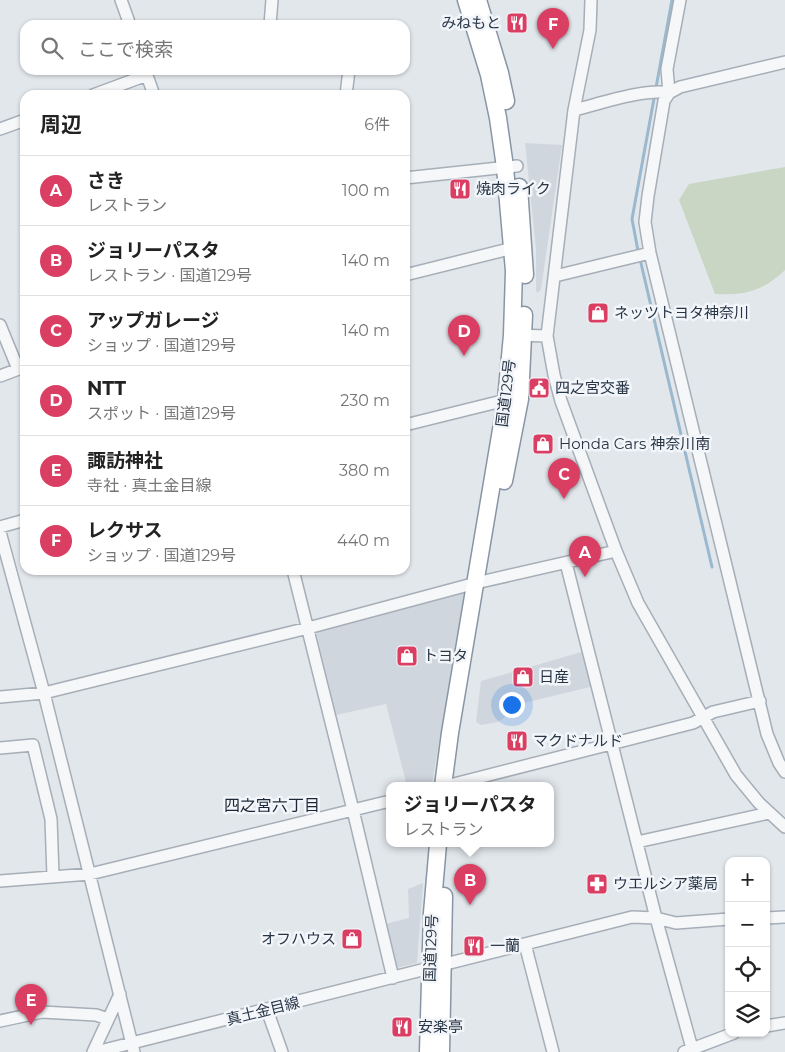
<!DOCTYPE html>
<html lang="ja">
<head>
<meta charset="utf-8">
<style>
  :root { --surface:#fff; --page:#f6f6f6; --text:#222; --muted:#767676; --line:#e0e0e0; --accent:#da3e62 }
  body { margin:0; font-family:Montserrat,"Noto Sans JP",sans-serif; background:var(--page); color:var(--text) }
  .controls { position:absolute; right:15px; bottom:15px; display:grid; overflow:hidden; border-radius:10px; box-shadow:0 1px 4px #0004 }
  .controls button { width:45px; height:45px; display:grid; place-items:center; padding:0; border:0; border-bottom:1px solid var(--line); background:var(--surface); color:var(--text); font:25px sans-serif }
  .you { position:absolute; left:511px; top:704px; width:18px; height:18px; margin:-12px; border:4px solid #fff; border-radius:50%; background:#1a73e8; box-shadow:0 0 0 8px #1a73e833 }
  .badge { display:grid; place-items:center; width:32px; height:32px; border-radius:50%; background:var(--accent); color:#fff; font-size:16px; font-weight:700 }
  .pin { position:absolute; translate:-50% -41px; filter:drop-shadow(0 1px 2px #0008) }
  .pin::after { content:''; position:absolute; top:26px; width:18px; height:15px; background:inherit; clip-path:polygon(0 0,100% 0,50% 100%) }
  .popup { position:absolute; left:386px; top:782px; width:168px; height:65px; box-sizing:border-box; display:grid; place-content:center; border-radius:10px; background:var(--surface); filter:drop-shadow(0 1px 4px #0005); font-size:16px; white-space:nowrap; color:var(--muted) }
  .popup b { font-size:19px; color:var(--text) }
  .popup::after { content:''; position:absolute; left:50%; top:100%; margin-left:-10px; border:10px solid transparent; border-top-color:var(--surface) }
  .list { margin:0; padding:0; list-style:none }
  h2 { display:flex; justify-content:space-between; align-items:center; height:65px; margin:0; padding:0 20px; font-size:21px }
  h2 small { font-size:16px; font-weight:400; color:var(--muted) }
  .list li { display:grid; grid-template-columns:32px 1fr auto; gap:15px; align-items:center; box-sizing:border-box; height:70px; padding:0 20px; border-top:1px solid var(--line) }
  .list b { display:block; font-size:19px; white-space:nowrap }
  .list p { margin:0; font-size:16px; white-space:nowrap; color:var(--muted) }
  .list em { font-size:16px; font-style:normal; color:var(--muted) }
  .icon { flex:none; width:28px; height:28px; fill:none; stroke:currentColor; stroke-width:2; stroke-linecap:round; stroke-linejoin:round }
  .map { position:relative; flex:none; width:785px; height:1052px; overflow:hidden }
  .search { position:absolute; background:var(--surface); box-shadow:0 1px 4px #0004; left:20px; top:20px; width:390px; height:55px; display:flex; align-items:center; gap:12px; box-sizing:border-box; padding:0 18px; border-radius:15px; color:var(--muted); font-size:19px }
  .panel { position:absolute; background:var(--surface); box-shadow:0 1px 4px #0004; left:20px; top:90px; width:390px; height:485px; border-radius:15px }
  .map>svg:first-child { display:block }
  .built { fill:#d0d6de }
  .green { fill:#c9d6c3 }
  .lines { fill:none; stroke-linecap:round; stroke-linejoin:round }
  .stream { stroke:#9ab8ce; stroke-width:3 }
  .minor-casing { stroke:#a6aeb7; stroke-width:14 }
  .highway-casing { stroke:#8895a4; stroke-width:19 }
  .minor { stroke:#f5f7f9; stroke-width:11 }
  .highway { stroke:#fff; stroke-width:16 }
  .labels { text-anchor:middle; stroke-width:5; stroke-linejoin:round; paint-order:stroke }
  .poi-label { font-size:15px; fill:#283545; stroke:#f2f5f9; text-anchor:start }
  .street-label { font-size:15px; fill:#283545; stroke:#f2f5f9 }
  .neighbourhood-label { font-size:16px; fill:#1b2636; stroke:#f2f5f9 }
</style>
</head>
<body>
<div class="map">
<svg width="785" height="1052" viewBox="0 0 785 1052">
  <rect width="100%" height="100%" fill="#e2e7ec"/>
  <!-- built -->
  <path class="built" d="M525,143l37,2 -21,144 -3,4 -2,-2v-42z
    M465,592l-33,192 -25,2 -21,-82 -50,11 -20,-83z
    M585,651l9,35 -74,18 -1,4 -15,4 1,5 -7,5 -17,3 -5,-3 5,-41z
    M423,883l-6,80 -21,5 -11,-44 24,-6 -1,-29z"/>
  <!-- green -->
  <path class="green" d="M785,167v103c-20,20 -42,26 -70,24l-36,-94 10,-16z"/>
  <g class="lines">
    <!-- stream -->
    <path class="stream" d="M638,251l-6,-32 40,-219
      M640,259l72,308"/>
    <!-- minor casing -->
    <g class="minor-casing">
      <path id="minor" d="M121,0l9,25
        M591,0l-1,30 -16,80 -27,226 7,39 7,26 55,150 22,52 98,172 23,28 26,24
        M270,25l2,-25
        M785,62l-105,25 -11,6 -5,8 -16,95 -3,26 5,31 117,481 12,29 6,9
        M145,70l9,25
        M669,93l-2,-24 13,-69
        M93,95l54,-20
        M346,95l3,-25
        M574,110c25,-6 71,-22 95,-17
        M0,129l25,-9
        M405,178l112,-12
        M405,275l112,-28
        M555,276l95,-23
        M0,325l18,44
        M516,335l31,1
        M0,376l24,-9
        M405,425l101,-25
        M0,527l25,-7
        M0,532l44,161 90,359
        M566,563l90,355 37,134
        M293,570l60,240 40,168
        M0,697l44,-4 264,-65 168,-45 140,-32
        M0,748l33,-3 18,74 2,57
        M446,786l247,-63 20,-11 47,-11
        M637,842l132,-29
        M0,881l90,-7 300,-73
        M766,918l19,-1
        M525,944l28,108
        M267,1010l15,42
        M0,1021l42,-9 54,3 12,4
        M766,1026l19,-3
        M93,1052l27,-58
        M96,1052l536,-135 24,1 20,5 53,-4
        M684,1052l50,-19"/>
    </g>
    <!-- highway casing -->
    <g class="highway-casing">
      <path id="highway" d="M478,0l22,73 6,28
        M519,187l6,88
        M504,481l16,-82 4,-84
        M443,786l7,-53 56,-333 6,-65 2,-64 -9,-104 -7,-49 -9,-43 -23,-75
        M428,1052l4,-139 6,-69
        M441,1052l3,-156"/>
    </g>
    <!-- minor -->
    <use href="#minor" class="minor"/>
    <!-- highway -->
    <use href="#highway" class="highway"/>
  </g>
  <!-- icons -->
  <defs>
    <g id="restaurant-square" transform="scale(1.125)"><rect x="-9" y="-9" width="18" height="18" rx="4" fill="#da3e62" stroke="#f2f5f9"/><path d="M-5-6h1v4h1v-4h1v4h1v-4h1v5L-1.5 .5V6h-2V.5L-5-1ZM5-6V6H3V1.5H1.5Q1.5-4 5-6Z" fill="#fff"/></g>
    <g id="shop-square" transform="scale(1.125)"><rect x="-9" y="-9" width="18" height="18" rx="4" fill="#da3e62" stroke="#f2f5f9"/><path d="M-5-2.5h2.3a2.7 3.5 0 0 1 5.4 0H5L5.5 6h-11ZM-1.5-2.5h3a1.5 2.3 0 0 0-3 0Z" fill="#fff"/></g>
    <g id="civic-square" transform="scale(1.125)"><rect x="-9" y="-9" width="18" height="18" rx="4" fill="#da3e62" stroke="#f2f5f9"/><path d="M-.6-6.5H3V-4.5H.6V-3L4-1V1h2V6H-6V1h2V-1L-.6-3ZM-1.2 2.5V6h2.4V2.5Z" fill="#fff"/></g>
    <g id="pharmacy-square" transform="scale(1.125)"><rect x="-9" y="-9" width="18" height="18" rx="4" fill="#da3e62" stroke="#f2f5f9"/><path d="M-2-6h4v4h4v4h-4v4h-4v-4h-4v-4h4Z" fill="#fff"/></g>
  </defs>
  <g fill-rule="evenodd">
    <use href="#restaurant-square" x="517" y="23"/>
    <use href="#restaurant-square" x="460" y="189"/>
    <use href="#shop-square" x="598" y="313"/>
    <use href="#civic-square" x="539" y="388"/>
    <use href="#shop-square" x="543" y="444"/>
    <use href="#shop-square" x="407" y="656"/>
    <use href="#shop-square" x="523" y="677"/>
    <use href="#restaurant-square" x="517" y="741"/>
    <use href="#pharmacy-square" x="597" y="884"/>
    <use href="#shop-square" x="352" y="939"/>
    <use href="#restaurant-square" x="474" y="946"/>
    <use href="#restaurant-square" x="402" y="1027"/>
  </g>
  <g class="labels">
    <!-- poi labels -->
    <g class="poi-label">
      <text x="501" y="28" text-anchor="end">みねもと</text>
      <text x="476" y="194">焼肉ライク</text>
      <text x="614" y="318">ネッツトヨタ神奈川</text>
      <text x="555" y="393">四之宮交番</text>
      <text x="559" y="449">Honda Cars 神奈川南</text>
      <text x="423" y="661">トヨタ</text>
      <text x="539" y="682">日産</text>
      <text x="533" y="746">マクドナルド</text>
      <text x="613" y="889">ウエルシア薬局</text>
      <text x="336" y="944" text-anchor="end">オフハウス</text>
      <text x="490" y="951">一蘭</text>
      <text x="418" y="1032">安楽亭</text>
    </g>
    <!-- street labels -->
    <g class="street-label">
      <text transform="translate(506 393) rotate(-83)" y="5">国道129号</text>
      <text transform="translate(431 948) rotate(-88)" y="5">国道129号</text>
      <text transform="translate(263 1011) rotate(-14)" y="5">真土金目線</text>
    </g>
    <!-- neighbourhood labels -->
    <g class="neighbourhood-label">
      <text x="272" y="811">四之宮六丁目</text>
    </g>
  </g>
</svg>
<div class="controls">
<button>+</button>
<button>−</button>
<button><svg class="icon" aria-label="locate" viewBox="0 0 24 24"><circle cx="12" cy="12" r="6"/><path d="M12 2v4M12 18v4M2 12h4M18 12h4"/></svg></button>
<button><svg class="icon" aria-label="layers" viewBox="0 0 24 24"><path d="M12 4l9 5-9 5-9-5zM3 14l9 5 9-5"/></svg></button>
</div>
<div class="you"></div>
<div class="pin badge" style="left:585px;top:577px">A</div>
<div class="pin badge" style="left:470px;top:905px">B</div>
<div class="popup"><b>ジョリーパスタ</b>レストラン</div>
<div class="pin badge" style="left:564px;top:499px">C</div>
<div class="pin badge" style="left:464px;top:356px">D</div>
<div class="pin badge" style="left:31px;top:1025px">E</div>
<div class="pin badge" style="left:553px;top:49px">F</div>
<div class="search"><svg class="icon" aria-label="search" viewBox="0 0 24 24"><circle cx="10" cy="10" r="6"/><path d="M15 15l6 6"/></svg>ここで検索</div>
<section class="panel">
<h2>周辺<small>6件</small></h2>
<ul class="list">
<li><span class="badge">A</span><div><b>さき</b><p>レストラン</p></div><em>100 m</em></li>
<li><span class="badge">B</span><div><b>ジョリーパスタ</b><p>レストラン · 国道129号</p></div><em>140 m</em></li>
<li><span class="badge">C</span><div><b>アップガレージ</b><p>ショップ · 国道129号</p></div><em>140 m</em></li>
<li><span class="badge">D</span><div><b>NTT</b><p>スポット · 国道129号</p></div><em>230 m</em></li>
<li><span class="badge">E</span><div><b>諏訪神社</b><p>寺社 · 真土金目線</p></div><em>380 m</em></li>
<li><span class="badge">F</span><div><b>レクサス</b><p>ショップ · 国道129号</p></div><em>440 m</em></li>
</ul>
</section>
</div>
</body>
</html>
